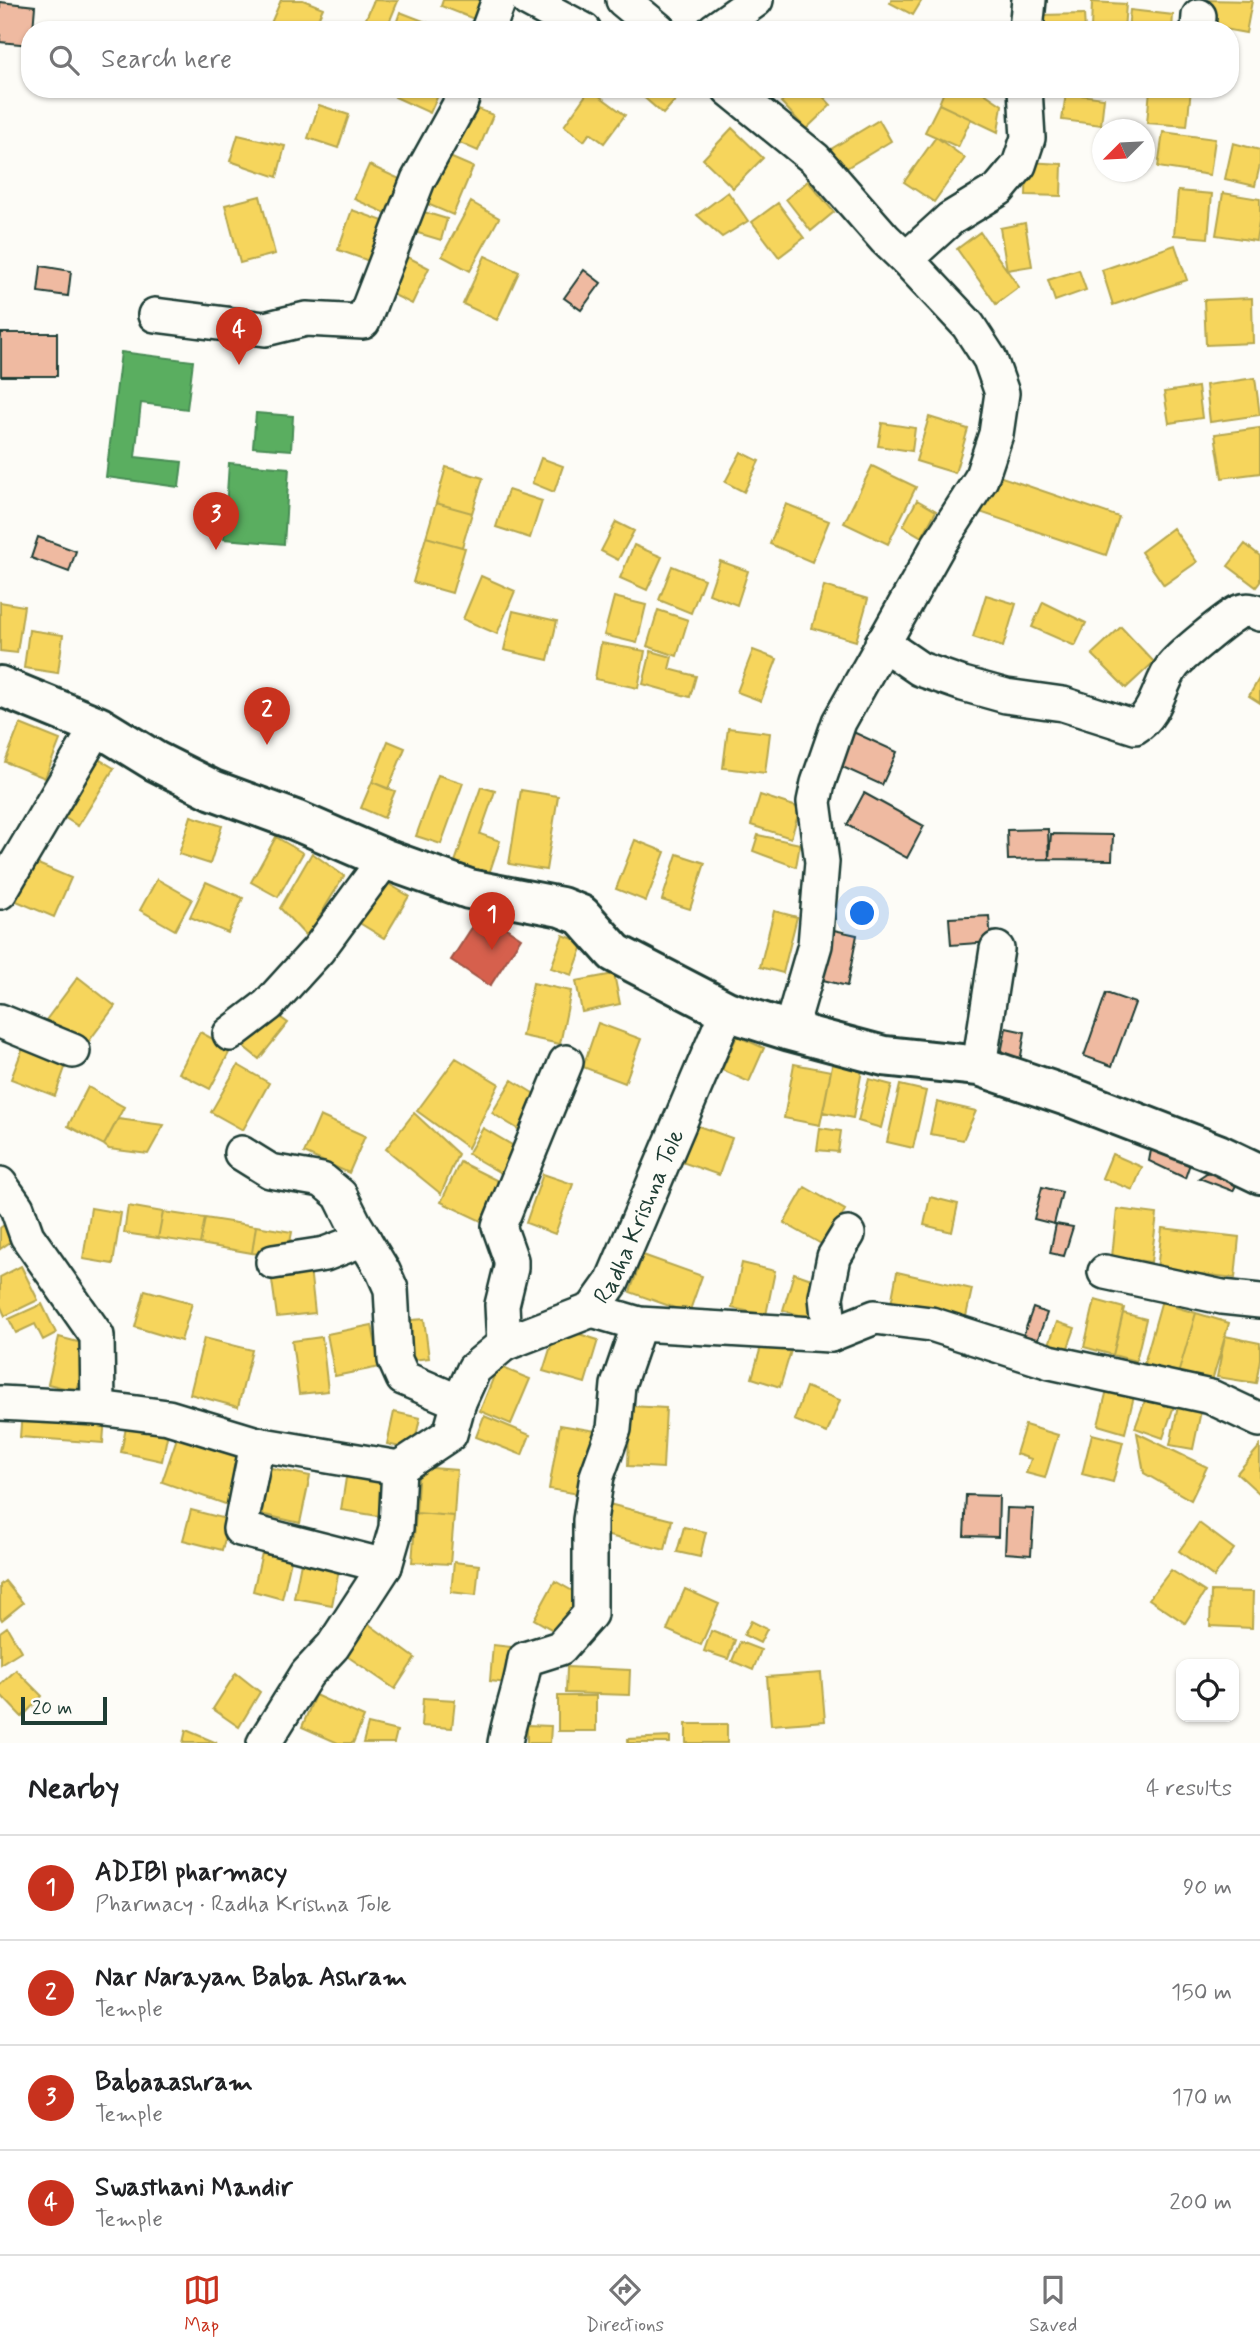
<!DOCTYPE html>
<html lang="en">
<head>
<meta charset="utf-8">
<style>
  :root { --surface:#fff; --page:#f2f2f2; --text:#202124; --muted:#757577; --line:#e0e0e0; --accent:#c8321e }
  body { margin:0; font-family:Mynerve,sans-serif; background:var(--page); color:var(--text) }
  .controls { position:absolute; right:21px; bottom:21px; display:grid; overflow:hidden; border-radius:14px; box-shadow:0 2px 5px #0004 }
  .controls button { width:63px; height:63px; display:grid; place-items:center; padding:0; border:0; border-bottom:2px solid var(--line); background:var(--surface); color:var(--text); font:35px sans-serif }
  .compass { position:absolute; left:1092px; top:119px; width:63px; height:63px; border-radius:50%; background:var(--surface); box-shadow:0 2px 5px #0004; rotate:246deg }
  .scale { position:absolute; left:21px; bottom:18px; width:86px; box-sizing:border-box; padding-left:7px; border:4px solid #1f3d34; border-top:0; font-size:19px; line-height:24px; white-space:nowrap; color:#1f3d34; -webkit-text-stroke:5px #fdfcf7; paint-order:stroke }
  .you { position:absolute; left:863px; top:914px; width:24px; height:24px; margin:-18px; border:5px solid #fff; border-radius:50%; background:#1a73e8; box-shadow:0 0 0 10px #1a73e833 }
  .badge { display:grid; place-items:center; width:46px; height:46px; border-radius:50%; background:var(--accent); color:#fff; font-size:23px; font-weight:700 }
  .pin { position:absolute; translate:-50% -58px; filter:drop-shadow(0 2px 4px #0008) }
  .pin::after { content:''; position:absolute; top:37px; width:24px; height:21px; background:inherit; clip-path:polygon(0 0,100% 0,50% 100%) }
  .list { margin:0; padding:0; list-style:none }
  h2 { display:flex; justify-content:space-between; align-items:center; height:91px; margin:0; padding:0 28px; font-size:30px }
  h2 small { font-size:23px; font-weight:400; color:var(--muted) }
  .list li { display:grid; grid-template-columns:46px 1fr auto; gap:21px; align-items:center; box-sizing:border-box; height:105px; padding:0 28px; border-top:2px solid var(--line) }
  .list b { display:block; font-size:26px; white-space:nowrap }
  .list p { margin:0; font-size:23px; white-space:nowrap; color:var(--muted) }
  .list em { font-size:23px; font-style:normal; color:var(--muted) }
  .icon { flex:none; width:38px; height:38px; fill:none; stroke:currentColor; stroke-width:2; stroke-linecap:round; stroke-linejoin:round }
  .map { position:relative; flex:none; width:1260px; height:1743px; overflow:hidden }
  .search { position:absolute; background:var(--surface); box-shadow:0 2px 5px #0004; left:21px; right:21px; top:21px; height:77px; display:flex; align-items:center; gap:18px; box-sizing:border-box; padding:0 24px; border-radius:28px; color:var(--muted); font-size:26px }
  .sheet { height:511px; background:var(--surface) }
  nav { display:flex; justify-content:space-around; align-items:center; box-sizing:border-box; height:98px; border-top:2px solid var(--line); background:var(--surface); font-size:19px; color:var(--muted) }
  nav a { display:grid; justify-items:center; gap:4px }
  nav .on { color:var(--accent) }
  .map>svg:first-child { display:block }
  .homes { fill:#f6d55c; stroke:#b6a750; stroke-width:2 }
  .shops { fill:#d6604d; stroke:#9f5646; stroke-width:2 }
  .public { fill:#5aae61; stroke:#488c54; stroke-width:2 }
  .building { fill:#efbaa1; stroke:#1f3d34; stroke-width:2 }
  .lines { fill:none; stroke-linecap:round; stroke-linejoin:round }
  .street-casing { stroke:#1f3d34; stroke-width:38 }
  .secondary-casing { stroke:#1f3d34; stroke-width:44 }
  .street { stroke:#fdfcf7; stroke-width:33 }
  .secondary { stroke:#fdfcf7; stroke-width:38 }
  .labels { text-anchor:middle; stroke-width:7; stroke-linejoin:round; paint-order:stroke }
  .street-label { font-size:24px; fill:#1f3d34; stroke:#fdfcf7 }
</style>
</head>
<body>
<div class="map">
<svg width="1260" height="1743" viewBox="0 0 1260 1743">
  <rect width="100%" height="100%" fill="#fdfcf7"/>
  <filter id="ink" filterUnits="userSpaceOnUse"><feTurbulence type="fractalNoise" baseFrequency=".0143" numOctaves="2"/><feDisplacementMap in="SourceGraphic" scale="14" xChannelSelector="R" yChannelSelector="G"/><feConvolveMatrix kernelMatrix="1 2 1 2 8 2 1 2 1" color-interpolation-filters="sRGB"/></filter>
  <g filter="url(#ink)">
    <!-- homes -->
    <path class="homes" d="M281,0h22l20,8 -10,22h-45z
      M374,0l24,1 -12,29h-25z
      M443,0h38l-7,19 -33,-13z
      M892,0h30l-9,15 -23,-12z
      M1206,0l46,1 -6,32 -44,-8z
      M1092,2l34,2 -2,26h-33z
      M1130,10l43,5 -1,15h-44z
      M400,12l39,15 -1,3h-44z
      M1084,14l1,16h-45v-15z
      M398,89h43l-11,24 -35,-16z
      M590,89l35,26 -21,28 -14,-10 -6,8 -20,-15z
      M642,89h32l6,6 -17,19 -24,-21z
      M795,89h21l15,16 -25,24 -25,-27z
      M945,89h33l24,16 -4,27 -59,-28z
      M1150,89h41l-4,37 -40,-3z
      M1066,93l38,5 -3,27 -39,-5z
      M466,104l27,11 -15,36 -27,-12z
      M939,104l32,15 -13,28 -33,-15z
      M319,105l30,10 -11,33 -30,-10z
      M879,120l12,21 -48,29 -12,-21z
      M732,128l31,30 -30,30 -30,-29z
      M1163,132l52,7 -5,36 -52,-8z
      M238,135l47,11 -8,31 -47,-16z
      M936,137l29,21 -31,44 -30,-20z
      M1233,143l27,7v15l-5,21 -30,-7z
      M438,152l35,15 -20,48 -35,-15z
      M1027,162l35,2 -1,32 -35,-1z
      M369,165l35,16 -14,34 -36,-16z
      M808,181l26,31 -23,19 -25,-32z
      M1178,191l34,3 -4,44 -34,-3z
      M728,192l20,29 -26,16 -25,-22z
      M1223,193l37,6v18l-4,24 -40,-6z
      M260,196l15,58 -35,9 -15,-58z
      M471,202l28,16 -29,53 -28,-15z
      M778,203l26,35 -25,19 -27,-35z
      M414,209l33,10 -6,21 -33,-10z
      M352,210l34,12 -14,40 -34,-12z
      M1025,223l7,43 -25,4 -7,-42z
      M980,232l39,55 -23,17 -39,-55z
      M1175,245l12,35 -74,25 -11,-35z
      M402,254l27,14 -17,36 -28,-14z
      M485,256l34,16 -22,48 -34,-16z
      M1079,270l7,20 -31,11 -7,-21z
      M1252,298l1,45 -47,2 -2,-45z
      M1255,378l5,37 -50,7 -4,-37z
      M1198,387l4,31 -33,5 -5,-31z
      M929,417l39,12 -13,44 -39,-12z
      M882,423l33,5 -3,23 -34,-5z
      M1260,428v45l-38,5 -7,-44z
      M741,452l18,9 -15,31 -19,-10z
      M541,458l22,8 -9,26 -22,-9z
      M872,466l44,21 -28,57 -44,-21z
      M446,467l37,11 -11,35 -36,-10z
      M984,471l135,46 -13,38 -135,-46z
      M508,490l34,11 -12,37 -34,-11z
      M917,500l19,11 -14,26 -19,-11z
      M436,503l36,10 -10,34 -36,-10z
      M786,504l43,17 -17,41 -42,-18z
      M616,522l18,9 -16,29 -17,-9z
      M1173,528l24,34 -33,23 -23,-33z
      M426,537l39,11 -13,45 -39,-11z
      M1245,544l15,12v26l-4,5 -28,-21z
      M634,545l28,12 -15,33 -27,-12z
      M720,561l28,10 -11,34 -28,-11z
      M672,566l32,13 -13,34 -32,-13z
      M481,576l34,15 -18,43 -34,-15z
      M824,586l44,13 -12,42 -44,-13z
      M986,595l30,9 -13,43 -30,-10z
      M614,597l32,8 -9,38 -33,-8z
      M0,602l24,4 -7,47 -17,-2z
      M1043,602l43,21 -11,23 -43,-19z
      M658,610l30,10 -11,36 -30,-10z
      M513,611l44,10 -9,39 -44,-10z
      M1121,627l33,35 -28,26 -34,-34z
      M29,630l34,5 -5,38 -34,-5z
      M601,643l44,8 -7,37 -43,-9z
      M753,650l24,9 -16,42 -24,-9z
      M651,651l21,6 -3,12 27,7 -6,21 -47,-13z
      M1260,677v26l-11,-7z
      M20,724l40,16 -15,38 -40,-16z
      M728,728l42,5 -5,40 -42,-5z
      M388,741l17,7 -17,41 -16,-7z
      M90,754l24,14 -36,58 -24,-15z
      M438,775l25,8 -22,61 -25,-8z
      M372,782l23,9 -11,27 -23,-10z
      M481,787l14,4 -15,43 20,7 -11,33 -34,-12z
      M521,790l37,6 -12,74 -37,-6z
      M760,795l40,13 -9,30 -40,-13z
      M191,816l31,10 -12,38 -31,-10z
      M758,835l42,9 -4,23 -43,-16z
      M276,837l27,16 -25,44 -27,-15z
      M635,840l30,12 -19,49 -30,-12z
      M312,853l32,23 -37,61 -27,-29z
      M677,854l28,9 -15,46 -28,-9z
      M24,858l47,20 -17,39 -47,-20z
      M377,877l32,19 -25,42 -31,-19z
      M157,879l35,20 -17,31 -35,-20z
      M206,882l37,16 -15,35 -38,-16z
      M774,911l23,6 -14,56 -23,-6z
      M563,935l21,8 -12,32 -21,-7z
      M614,974l6,30 -38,8 -6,-31z
      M78,977l37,29 -32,43 -37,-29z
      M533,983l38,8 -11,53 -38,-8z
      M270,1010l18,13 -29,36 -16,-13z
      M598,1023l43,16 -16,44 -42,-16z
      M200,1032l31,17 -21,40 -31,-16z
      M737,1036l27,12 -15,34 -27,-12z
      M24,1045l43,17 -12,34 -44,-17z
      M456,1058l43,26 -31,64 -51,-37z
      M833,1060l30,5 -10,53 -30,-6z
      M794,1064l37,7 -11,54 -36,-7z
      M238,1065l31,18 -26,47 -32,-18z
      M869,1079l23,6 -11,43 -23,-7z
      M512,1080l34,21 -20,33 -34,-21z
      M900,1085l26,6 -13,57 -26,-6z
      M88,1087l36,20 -20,38 -36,-19z
      M937,1102l39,9 -13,29 -33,-6z
      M414,1113l44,41 -17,40 -55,-45z
      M320,1116l45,20 -16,37 -45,-20z
      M118,1119l46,6 -16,29 -39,-5 -5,-4z
      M687,1122l45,16 -13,37 -46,-16z
      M483,1128l41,24 -15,26 -41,-24z
      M820,1128l21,3 -3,21 -21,-2z
      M1112,1154l30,13 -9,23 -31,-12z
      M460,1162l40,20 -19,39 -40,-19z
      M543,1174l30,10 -18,50 -29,-11z
      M805,1187l40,23 -20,36 -41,-23z
      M930,1197l28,7 -6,28 -28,-7z
      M128,1206l35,6 -5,26 -34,-5z
      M91,1208l30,5 -8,51 -30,-5z
      M1117,1209l40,5 -6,48 -39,-5z
      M163,1212l42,6 -5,26 -42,-6z
      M205,1218l51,8 -4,27 -52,-9z
      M12,1219l10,15 -22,15v-21z
      M256,1226l36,6 -5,26 -35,-5z
      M1162,1228l77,9 -4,41 -78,-9z
      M643,1255l59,21 -13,37 -59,-21z
      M742,1263l33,8 -9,44 -34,-7z
      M21,1266l17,34 -33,16 -5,-11v-28z
      M310,1268l5,45 -38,4 -6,-44z
      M897,1272l75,17 -7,32 -74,-17z
      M794,1273l26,9 -11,36 -26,-8z
      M1165,1289l15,4 -5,14 21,6 -20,68 -34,-10z
      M145,1290l47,13 -11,38 -46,-14z
      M1095,1300l29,8 -11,47 -29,-8z
      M42,1304l14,29 -13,7 -8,-16 -19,9 -7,-14z
      M1123,1313l23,6 -10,42 -23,-6z
      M1196,1313l33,10 -20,68 -33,-10z
      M424,1319l5,39 -26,3 -4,-40z
      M1057,1322l18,6 -9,25 -18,-6z
      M372,1325l8,42 -45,9 -8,-42z
      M557,1327l41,13 -13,43 -42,-12z
      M764,1336l29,8 -13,43 -28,-9z
      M1225,1336l35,7v16l-4,24 -39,-6z
      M59,1337l30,8 -12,46 -29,-7z
      M322,1337l6,54 -29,3 -7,-53z
      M204,1338l48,12 -14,57 -48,-13z
      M498,1366l32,13 -19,45 -31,-13z
      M1108,1386l27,6 -10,41 -27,-8z
      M806,1387l34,13 -13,33 -33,-13z
      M1150,1387l27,10 -14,41 -28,-10z
      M630,1406l36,2 -3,60 -35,-2z
      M1178,1406l23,5 -8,38 -23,-4z
      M22,1412l83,5 -2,26 -83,-6z
      M394,1412l26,6 -7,32 -26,-6z
      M484,1416l46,19 -8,20 -46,-18z
      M127,1423l41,9 -6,29 -41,-9z
      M560,1425l36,6 -11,64 -36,-6z
      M1025,1425l33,10 -13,43 -19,-5 5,-14 -15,-5z
      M179,1432l68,23 -16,51 -69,-24z
      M1137,1433l70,34 -16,33 -47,-27z
      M1092,1434l31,8 -10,40 -31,-8z
      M1260,1446v48l-23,-21z
      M348,1465l44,6 -7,46 -44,-7z
      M419,1467l38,3 -3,46 -38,-3z
      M271,1468l39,8 -10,47 -39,-9z
      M601,1502l71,18 -7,30 -72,-18z
      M191,1510l39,10 -8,30 -39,-10z
      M416,1513l38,3 -4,48 -38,-2z
      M1199,1523l35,26 -20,28 -35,-26z
      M684,1527l22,5 -6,25 -23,-5z
      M303,1552l38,8 -9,45 -38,-7z
      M262,1553l29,7 -9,39 -29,-8z
      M454,1562l25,3 -3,30 -25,-3z
      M1171,1570l34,22 -20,31 -36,-24z
      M5,1581l18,22 -21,17 -2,-3v-32z
      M555,1581l26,15 -21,38 -26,-15z
      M685,1589l34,15 -18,41 -34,-15z
      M1211,1591l42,1 -1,36 -42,-2z
      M751,1621l16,8 -7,14 -16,-8z
      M366,1622l49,36 -20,31 -51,-35z
      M7,1627l14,24 -21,13v-32z
      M711,1631l24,9 -7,19 -24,-8z
      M740,1642l21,8 -8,20 -21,-9z
      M493,1645l27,3 -3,36 -27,-3z
      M567,1667l63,3 -1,25 -63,-2z
      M16,1670l26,26 -20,21 -22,-23v-9z
      M236,1673l24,19 -21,35 -26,-18z
      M821,1673l4,48 -54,4 -4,-48z
      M315,1695l49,22 -11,26h-15l-36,-16z
      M558,1696h38v35h-38z
      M423,1698l32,2 -3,28 -31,-2z
      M368,1724l29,7 -3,12h-31z
      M686,1724h41v19h-41z
      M527,1725l24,1 -1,17h-23z
      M186,1730l31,13h-34z
      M670,1737v6h-42v-4z"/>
    <!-- shops -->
    <path class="shops" d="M482,912l39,26 -31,48 -39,-26z"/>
    <!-- public -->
    <path class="public" d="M121,352l72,9 -6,48 -46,-6 -6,54 47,5 -3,25 -73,-10z
      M256,413l37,3 -2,34 -38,-3z
      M229,463l60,5 -5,76 -60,-5z"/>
    <!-- building -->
    <path class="building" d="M0,2l35,4 -2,24h-3v15l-30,-3z
      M41,266l30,5 -3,25 -30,-4z
      M584,270l17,13 -20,27 -17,-12z
      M1,333h56v43h-56z
      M38,537l38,14 -7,21 -38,-14z
      M851,731l46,21 -15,33 -46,-21z
      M864,793l60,33 -17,32 -60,-33z
      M1048,829l1,30 -41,1 -1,-30z
      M1051,834l62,1 -1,25 -63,-1z
      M989,916l2,26 -40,3 -2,-27z
      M829,929l28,6 -10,51 -28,-7z
      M1106,993l29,10 -23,63 -28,-10z
      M1006,1028l19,4 -5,30 -20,-4z
      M1153,1139l41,13 -9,26 -36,-17z
      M1222,1163l20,11 -9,17 -34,-13z
      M1042,1187l20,5 -8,32 -20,-5z
      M1056,1224l17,3 -9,29 -14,-3z
      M1033,1308l14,5 -11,31 -14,-5z
      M966,1495l33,1 -1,41 -34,-1z
      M1007,1508l27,1 -3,46 -26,-2z"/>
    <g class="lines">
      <!-- street casing -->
      <g class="street-casing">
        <g id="street">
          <path d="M528,0l56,30"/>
          <path d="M623,0l36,30"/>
          <path d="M488,30l11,-30"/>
          <path d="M714,30l42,-30"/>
          <path d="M1026,30l3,-30"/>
          <path d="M1198,30l1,-14"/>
          <path d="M729,89l86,70 70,80 21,20"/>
          <path d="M155,315l110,14 41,-10 57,3 55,-142 42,-76 5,-15"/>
          <path d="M882,643l38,26 43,15 43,12 57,8 72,23c21,-12 24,-41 37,-60 5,-8 57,-51 67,-55 8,-3 13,-2 21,2"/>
          <path d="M0,892l98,-166"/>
          <path d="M0,1021l73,30"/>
          <path d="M790,1031l25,-86 7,-83 -8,-60 4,-19 21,-61 99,-176 43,-67 15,-45 6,-41 -12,-34 -22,-34 -62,-66 44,-40 49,-30 20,-24 9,-27 -3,-49"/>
          <path d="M230,1034l38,-29 50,-55 67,-91"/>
          <path d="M979,1066l18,-117"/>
          <path d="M241,1153l29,18 52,9 18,15 14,28 29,48 8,18 4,71 8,18 56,24"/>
          <path d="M0,1184l17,24 10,28 70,100 1,72"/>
          <path d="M273,1262l52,-8 39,-15"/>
          <path d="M1105,1272l117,25 38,4"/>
          <path d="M592,1310l47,14 191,11 45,-18 56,7 119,38 161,35 49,23"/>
          <path d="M830,1335l-4,-38 8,-40 14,-23"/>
          <path d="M504,1344l-2,-39 9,-37v-8l-12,-34 67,-164"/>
          <path d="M0,1403l98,5 70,9 89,27 142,24"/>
          <path d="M257,1444l-17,85 145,37"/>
          <path id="s1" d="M264,1743l43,-69 26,-28 52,-80 11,-38 3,-60 51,-34 9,-32 15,-33 30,-25 88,-34 20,-28 115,-271"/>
          <path d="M505,1743c5,-29 16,-55 20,-84l35,-11 30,-34v-94l7,-44 17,-47 4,-44 21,-61"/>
        </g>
      </g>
      <!-- secondary casing -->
      <g class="secondary-casing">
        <path id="secondary" d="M0,686l98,40 57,35 58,29 82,30 90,39 84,30 92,18 20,8 34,38 112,58 63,20 94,25 95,10 94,32 145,56 42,20"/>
      </g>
      <!-- street -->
      <use href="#street" class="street"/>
      <!-- secondary -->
      <use href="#secondary" class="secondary"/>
    </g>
  </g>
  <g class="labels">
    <!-- street labels -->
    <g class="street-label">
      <text dy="8" stroke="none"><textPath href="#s1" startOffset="684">Radha Krishna Tole</textPath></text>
    </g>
  </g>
</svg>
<div class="controls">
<button><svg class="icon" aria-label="locate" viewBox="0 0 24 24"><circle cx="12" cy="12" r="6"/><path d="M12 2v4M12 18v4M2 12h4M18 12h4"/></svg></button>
</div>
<svg class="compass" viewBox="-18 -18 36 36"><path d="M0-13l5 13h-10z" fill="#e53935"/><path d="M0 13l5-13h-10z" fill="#757577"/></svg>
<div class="scale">20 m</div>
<div class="you"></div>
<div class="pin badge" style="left:492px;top:950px">1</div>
<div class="pin badge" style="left:267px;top:745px">2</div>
<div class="pin badge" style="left:216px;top:550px">3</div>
<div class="pin badge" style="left:239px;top:365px">4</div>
<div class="search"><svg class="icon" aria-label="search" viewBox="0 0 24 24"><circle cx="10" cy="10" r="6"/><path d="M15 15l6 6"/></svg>Search here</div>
</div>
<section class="sheet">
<h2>Nearby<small>4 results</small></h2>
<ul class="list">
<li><span class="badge">1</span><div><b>ADIBI pharmacy</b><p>Pharmacy · Radha Krishna Tole</p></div><em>90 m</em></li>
<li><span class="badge">2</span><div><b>Nar Narayan Baba Ashram</b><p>Temple</p></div><em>150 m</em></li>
<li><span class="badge">3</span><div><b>Babaaashram</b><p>Temple</p></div><em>170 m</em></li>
<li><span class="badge">4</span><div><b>Swasthani Mandir</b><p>Temple</p></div><em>200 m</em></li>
</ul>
</section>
<nav>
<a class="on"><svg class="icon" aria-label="map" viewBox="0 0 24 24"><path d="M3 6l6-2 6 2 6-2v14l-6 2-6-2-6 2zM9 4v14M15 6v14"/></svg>Map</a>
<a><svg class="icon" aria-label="directions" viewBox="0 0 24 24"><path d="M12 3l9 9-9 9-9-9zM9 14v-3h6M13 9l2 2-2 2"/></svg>Directions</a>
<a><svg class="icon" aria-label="saved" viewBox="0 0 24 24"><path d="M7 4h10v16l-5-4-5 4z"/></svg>Saved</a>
</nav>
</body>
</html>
